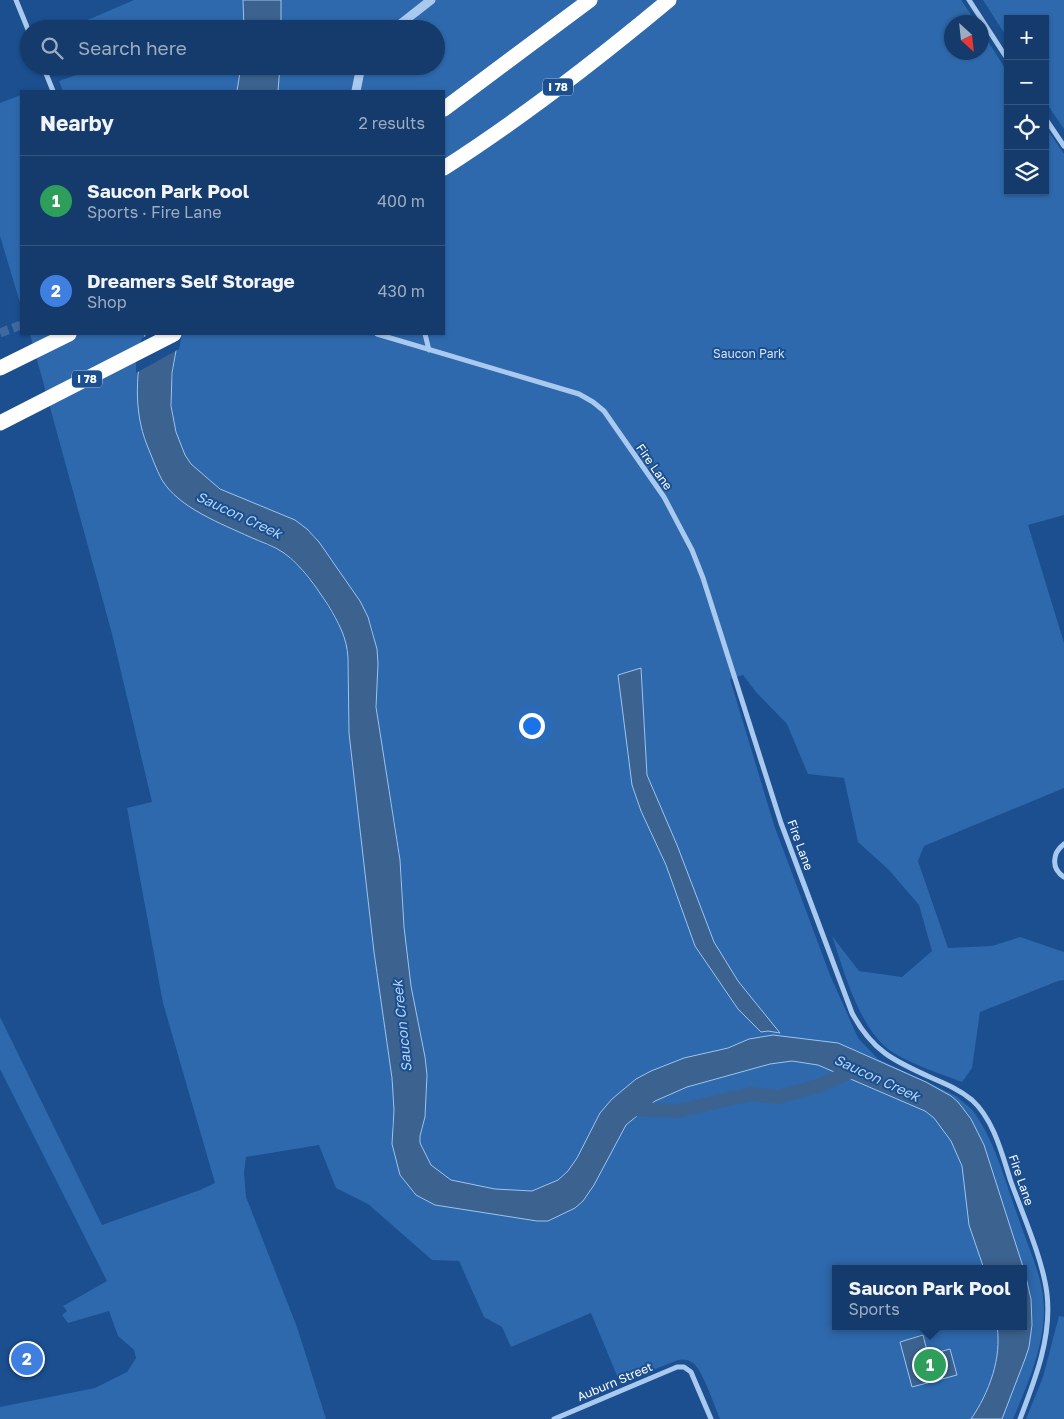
<!DOCTYPE html>
<html lang="en">
<head>
<meta charset="utf-8">
<style>
  :root { --surface:#143b6b; --page:#1d4271; --text:#f1f3f6; --muted:#9dadc1; --line:#33557e; --accent:#ffd166 }
  body { margin:0; font-family:"Golos Text",sans-serif; background:var(--page); color:var(--text) }
  .controls { position:absolute; right:15px; top:15px; display:grid; overflow:hidden; border-radius:0px; box-shadow:0 1px 4px #0004 }
  .controls button { width:45px; height:45px; display:grid; place-items:center; padding:0; border:0; border-bottom:1px solid var(--line); background:var(--surface); color:var(--text); font:25px sans-serif }
  .compass { position:absolute; left:944px; top:15px; width:45px; height:45px; border-radius:50%; background:var(--surface); box-shadow:0 1px 4px #0004; rotate:153deg }
  .you { position:absolute; left:531px; top:725px; width:18px; height:18px; margin:-12px; border:4px solid #fff; border-radius:50%; background:#1a73e8; box-shadow:0 0 0 8px #1a73e833 }
  .badge { display:grid; place-items:center; width:32px; height:32px; border-radius:50%; background:var(--accent); color:#fff; font-size:16px; font-weight:700 }
  .pin { position:absolute; translate:-50% -50%; border:2px solid #fff; box-shadow:0 1px 5px #0006 }
  .popup { position:absolute; left:832px; top:1265px; width:195px; height:65px; box-sizing:border-box; display:grid; place-content:center; border-radius:0px; background:var(--surface); filter:drop-shadow(0 1px 4px #0005); font-size:16px; white-space:nowrap; color:var(--muted) }
  .popup b { font-size:19px; color:var(--text) }
  .popup::after { content:''; position:absolute; left:50%; top:100%; margin-left:-10px; border:10px solid transparent; border-top-color:var(--surface) }
  .list { margin:0; padding:0; list-style:none }
  h2 { display:flex; justify-content:space-between; align-items:center; height:65px; margin:0; padding:0 20px; font-size:21px }
  h2 small { font-size:16px; font-weight:400; color:var(--muted) }
  .list li { display:grid; grid-template-columns:32px 1fr auto; gap:15px; align-items:center; box-sizing:border-box; height:90px; padding:0 20px; border-top:1px solid var(--line) }
  .list b { display:block; font-size:19px; white-space:nowrap }
  .list p { margin:0; font-size:16px; white-space:nowrap; color:var(--muted) }
  .list em { font-size:16px; font-style:normal; color:var(--muted) }
  .icon { flex:none; width:28px; height:28px; fill:none; stroke:currentColor; stroke-width:2; stroke-linecap:round; stroke-linejoin:round }
  .map { position:relative; flex:none; width:1064px; height:1419px; overflow:hidden }
  .search { position:absolute; background:var(--surface); box-shadow:0 1px 4px #0004; left:20px; top:20px; width:425px; height:55px; display:flex; align-items:center; gap:12px; box-sizing:border-box; padding:0 18px; border-radius:28px; color:var(--muted); font-size:19px }
  .panel { position:absolute; background:var(--surface); box-shadow:0 1px 4px #0004; left:20px; top:90px; width:425px; height:245px; border-radius:0px }
  .map>svg:first-child { display:block }
  .green { fill:#2e69ad; fill-rule:evenodd }
  .water { fill:#3c6290; stroke:#9cc4f0 }
  .pier { fill:#1b4f8f }
  .lines { fill:none; stroke-linecap:round; stroke-linejoin:round }
  .canal { stroke:#3c6290; stroke-width:14 }
  .tertiary-tunnel { stroke:#3d69a0; stroke-width:9; stroke-dasharray:9 4.5; stroke-linecap:butt }
  .minor { stroke:#a9c9ee; stroke-width:5 }
  .tertiary { stroke:#a9c9ee; stroke-width:9 }
  .motorway { stroke:#fff; stroke-width:15 }
  .labels { text-anchor:middle; stroke-width:4; stroke-linejoin:round; paint-order:stroke }
  .shield { fill:#1b4f8f; stroke:#bbcadd; stroke-width:1 }
  .shield-label { font-size:11px; font-weight:bold; fill:#fff }
  .park-label { font-size:12px; fill:#cfe3fa; stroke:#1b4f8f }
  .street-label { font-size:12px; fill:#fff; stroke:#1b4f8f }
  .water-label { font-size:14px; font-style:italic; fill:#b5d3f5; stroke:#1b4f8f }
</style>
</head>
<body>
<div class="map">
<svg width="1064" height="1419" viewBox="0 0 1064 1419">
  <rect width="100%" height="100%" fill="#1b4f8f"/>
  <!-- green -->
  <path class="green" d="M134,0h109l1,29h-158l-3,-7z
    M281,0h680l15,22h-24v30h30v-20l26,41v118h37v-65l19,28v361l-36,10 36,118v145l-140,58 -6,15 30,87 44,-2 28,-9 44,15v28l-6,1 -78,31 -8,56 -10,14c-21,-8 -57,-20 -74,-33 -30,-24 -44,-78 -56,-113l27,35 43,6 30,-26 -13,-46 -30,-35 -31,-28 -14,-64 -36,-4 -21,-50 -31,-32 -13,-17 -13,4 44,146 56,150 28,63 20,21 78,37c8,7 17,13 22,22 19,30 28,66 40,99 10,30 27,64 26,96 -1,36 -17,73 -31,106h-293c-5,-12 -18,-50 -27,-56 -5,-4 -10,-4 -15,-3l-58,23 -29,-70 -80,34 -9,-20 -18,-10 -25,-56 -27,-1 -64,-56 -32,-16 -17,-43 -73,12 -2,15 2,25 51,130 29,92h-326v-12l95,-19 32,-16 9,-14 -2,-8 -16,-14 -9,-25 -41,12 -6,-8 5,-4 -4,-5 44,-25 -107,-212v-52l102,208 98,-35 15,-7 -52,-180 -36,-195 25,-6 -40,-168 -82,-300h115l-6,26 -1,39 5,34 20,48 49,38 72,34 16,15 20,25 24,41 3,13 1,11 1,75 25,219 18,126 2,32 -2,17 24,68 19,10 14,2 -29,-64c-1,-9 4,-17 5,-26 1,-15 2,-32 1,-46 -2,-29 -11,-57 -15,-85 -3,-20 -6,-40 -7,-59 -2,-23 -1,-46 -4,-69 -6,-47 -16,-93 -22,-140 -5,-35 5,-69 -11,-103 -7,-15 -18,-28 -27,-42 -11,-15 -19,-32 -33,-44 -22,-17 -50,-23 -74,-34 -73,-33 -66,-95 -54,-161h265v-243h-166l2,-25h156v-37h-155zM836,1269h188v57h-188z
    M983,0h81v129l-19,-28v-82h-37v20z
    M102,66h139l-4,25h-174l-4,-10z
    M21,95v211l-21,-70v-133z
    M1059,1316l5,1v102h-38l17,-42z"/>
  <!-- water -->
  <path class="water" d="M243,0h38v29h-37z
    M241,66h39l-2,25h-41z
    M145,334h34l-7,39 -1,33 5,26 9,23 6,9 29,25 75,31 12,9 12,13 41,59 8,16 9,32 1,15 -2,43 24,153 4,67 7,59 14,71 2,18 -2,42 -5,19v7l11,22 20,15 44,9 37,2 26,-11 10,-9 9,-13 23,-45 12,-14 24,-20 15,-8 33,-13 44,-10 21,-9 24,-4 65,8 16,7 72,32 25,14 7,6 13,17 13,26 41,128 6,26 1,26 -3,22 -4,12 -23,60h-31c18,-26 31,-61 26,-93h27v-57h-40l-15,-44 -7,-59 -11,-25 -17,-23 -9,-7 -107,-46 -26,-4 -22,3 -83,23 -32,14 -29,24 -32,60 -11,16 -8,7 -27,13h-11l-102,-16 -19,-10 -16,-20 -8,-31 2,-34 -2,-32 -18,-126 -25,-219 -1,-75c-1,-21 -10,-36 -20,-53 -12,-18 -26,-39 -44,-52 -10,-7 -23,-11 -34,-16 -28,-13 -71,-29 -88,-57 -6,-11 -10,-23 -15,-35 -14,-35 -11,-75 -2,-111z
    M641,668l6,107 30,70 37,97 24,39 42,52 -12,-2 -7,1 -23,-23 -43,-63 -29,-81 -25,-54 -9,-26 -14,-110z
    M923,1335l5,20 22,-6 7,26 -45,12 -12,-45z"/>
  <!-- pier -->
  <path class="pier" d="M150,334h32l-3,15 -43,24v-14l6,-21z"/>
  <g class="lines">
    <!-- canal -->
    <path class="canal" d="M627,1113l8,-4 42,2 74,-17 27,3 40,-11 41,-18"/>
    <!-- tertiary-tunnel -->
    <path class="tertiary-tunnel" d="M0,333l21,-8"/>
    <!-- minor -->
    <path class="minor" d="M16,0l13,32
      M969,0l39,60
      M43,66l10,25
      M1045,118l19,28
      M377,334l202,60 14,8 11,9 60,86 28,53 11,28 78,245 71,190c20,38 42,48 80,65 14,6 28,12 40,22 22,20 30,54 39,82 12,33 32,78 36,112 5,43 -12,86 -27,125
      M425,334l4,16
      M1064,844c-12,9 -13,25 0,33
      M554,1419l123,-52h7l7,5 20,47"/>
    <!-- tertiary -->
    <path class="tertiary" d="M394,29l37,-29
      M356,91l5,-25"/>
    <!-- motorway -->
    <path class="motorway" d="M444,109l146,-109
      M444,168c78,-50 153,-108 225,-168
      M0,368l69,-34
      M0,423l174,-89"/>
  </g>
  <g class="labels">
    <!-- shield labels -->
    <g class="shield">
      <rect x="543" y="78.5" width="30" height="17" rx="4"/>
      <rect x="72" y="370.5" width="30" height="17" rx="4"/>
    </g>
    <g class="shield-label">
      <text x="558" y="91">I 78</text>
      <text x="87" y="383">I 78</text>
    </g>
    <!-- park labels -->
    <g class="park-label">
      <text x="749" y="358">Saucon Park</text>
    </g>
    <!-- street labels -->
    <g class="street-label">
      <text transform="translate(654 467) rotate(55)" y="4">Fire Lane</text>
      <text transform="translate(800 845) rotate(70)" y="4">Fire Lane</text>
      <text transform="translate(1021 1180) rotate(71)" y="4">Fire Lane</text>
      <text transform="translate(615 1382) rotate(-23)" y="4">Auburn Street</text>
    </g>
    <!-- water labels -->
    <g class="water-label">
      <text transform="translate(239 515) rotate(25)" y="5">Saucon Creek</text>
      <text transform="translate(402 1026) rotate(-96)" y="5">Saucon Creek</text>
      <text transform="translate(877 1078) rotate(25)" y="5">Saucon Creek</text>
    </g>
  </g>
</svg>
<div class="controls">
<button>+</button>
<button>−</button>
<button><svg class="icon" aria-label="locate" viewBox="0 0 24 24"><circle cx="12" cy="12" r="6"/><path d="M12 2v4M12 18v4M2 12h4M18 12h4"/></svg></button>
<button><svg class="icon" aria-label="layers" viewBox="0 0 24 24"><path d="M12 4l9 5-9 5-9-5zM3 14l9 5 9-5"/></svg></button>
</div>
<svg class="compass" viewBox="-18 -18 36 36"><path d="M0-13l5 13h-10z" fill="#e53935"/><path d="M0 13l5-13h-10z" fill="#9dadc1"/></svg>
<div class="you"></div>
<div class="pin badge" style="left:930px;top:1365px;background:#2e9e5b">1</div>
<div class="popup"><b>Saucon Park Pool</b>Sports</div>
<div class="pin badge" style="left:27px;top:1359px;background:#3f7fe0">2</div>
<div class="search"><svg class="icon" aria-label="search" viewBox="0 0 24 24"><circle cx="10" cy="10" r="6"/><path d="M15 15l6 6"/></svg>Search here</div>
<section class="panel">
<h2>Nearby<small>2 results</small></h2>
<ul class="list">
<li><span class="badge" style="background:#2e9e5b">1</span><div><b>Saucon Park Pool</b><p>Sports · Fire Lane</p></div><em>400 m</em></li>
<li><span class="badge" style="background:#3f7fe0">2</span><div><b>Dreamers Self Storage</b><p>Shop</p></div><em>430 m</em></li>
</ul>
</section>
</div>
</body>
</html>
